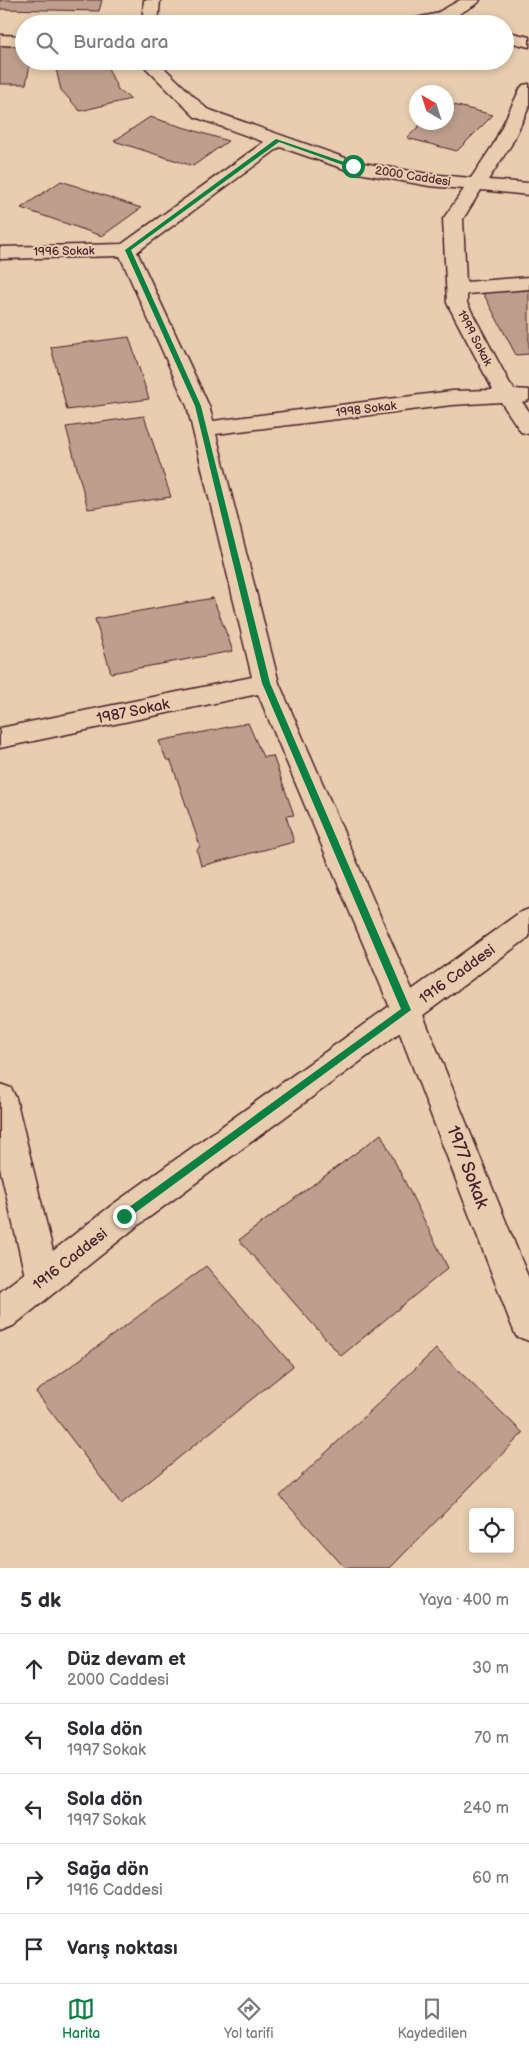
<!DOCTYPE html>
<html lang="tr">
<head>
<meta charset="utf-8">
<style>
  :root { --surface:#fff; --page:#f7f7f7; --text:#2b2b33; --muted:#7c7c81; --line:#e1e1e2; --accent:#0b8043 }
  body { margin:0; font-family:"Balsamiq Sans",sans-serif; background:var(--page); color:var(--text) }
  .controls { position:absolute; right:15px; bottom:15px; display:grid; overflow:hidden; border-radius:5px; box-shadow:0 2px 8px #0003 }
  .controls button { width:45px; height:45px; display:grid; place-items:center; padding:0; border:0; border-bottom:1px solid var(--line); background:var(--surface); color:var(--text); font:25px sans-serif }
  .compass { position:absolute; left:409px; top:85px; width:45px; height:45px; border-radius:50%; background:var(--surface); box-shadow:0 2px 8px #0003; rotate:321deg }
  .stop { position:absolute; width:15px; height:15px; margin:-11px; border:4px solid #0b8043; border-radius:50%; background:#fff }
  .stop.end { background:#0b8043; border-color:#fff; box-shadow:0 1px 5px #0008 }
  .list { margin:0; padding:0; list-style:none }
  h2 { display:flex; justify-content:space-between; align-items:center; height:65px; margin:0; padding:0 20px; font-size:21px }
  h2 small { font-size:16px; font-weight:400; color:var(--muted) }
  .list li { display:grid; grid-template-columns:32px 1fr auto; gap:15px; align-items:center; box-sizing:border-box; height:70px; padding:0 20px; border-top:1px solid var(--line) }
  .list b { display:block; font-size:19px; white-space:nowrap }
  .list p { margin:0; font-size:16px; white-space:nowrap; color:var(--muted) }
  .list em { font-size:16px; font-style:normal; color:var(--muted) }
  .icon { flex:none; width:28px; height:28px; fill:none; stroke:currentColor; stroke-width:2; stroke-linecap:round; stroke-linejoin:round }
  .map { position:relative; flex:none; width:529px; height:1568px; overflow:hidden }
  .search { position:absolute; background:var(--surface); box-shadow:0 2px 8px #0003; left:15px; right:15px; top:15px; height:55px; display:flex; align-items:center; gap:12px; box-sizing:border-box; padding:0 18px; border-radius:28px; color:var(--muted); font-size:19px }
  .sheet { height:415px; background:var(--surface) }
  nav { display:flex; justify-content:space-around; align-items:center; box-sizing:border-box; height:70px; border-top:1px solid var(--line); background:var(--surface); font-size:14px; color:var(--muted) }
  nav a { display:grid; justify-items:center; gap:2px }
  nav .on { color:var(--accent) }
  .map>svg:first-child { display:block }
  .building { fill:#be9f8d; stroke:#4a1f2b }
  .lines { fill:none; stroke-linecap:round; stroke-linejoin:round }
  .street-casing { stroke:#4a1f2b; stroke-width:3 }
  .secondary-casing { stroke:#4a1f2b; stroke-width:3 }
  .street { fill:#e8cdaf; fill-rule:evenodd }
  .secondary { fill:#e8cdaf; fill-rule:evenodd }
  .route { fill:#0b8043 }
  .labels { text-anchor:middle; stroke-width:4; stroke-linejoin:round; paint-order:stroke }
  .far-street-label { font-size:12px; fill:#4a1f2b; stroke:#e8cdaf }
  .street-label { font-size:15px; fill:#4a1f2b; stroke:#e8cdaf }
  .near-street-label { font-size:18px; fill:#4a1f2b; stroke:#e8cdaf }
</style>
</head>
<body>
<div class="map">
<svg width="529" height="1568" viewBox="0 0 529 1568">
  <rect width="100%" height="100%" fill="#e8cdaf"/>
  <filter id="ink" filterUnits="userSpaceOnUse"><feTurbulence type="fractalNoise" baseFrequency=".02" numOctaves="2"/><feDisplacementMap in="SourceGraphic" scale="10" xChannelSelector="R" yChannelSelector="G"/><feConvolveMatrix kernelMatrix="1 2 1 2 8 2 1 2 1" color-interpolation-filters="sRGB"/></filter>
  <g filter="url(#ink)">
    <!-- building -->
    <path class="building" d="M0,0h102l-3,11 -99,-2z
      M0,45h24v16h7l-5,23h-26z
      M58,61h51l-1,7 10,22 13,9 -51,12 -19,-21 -5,-21z
      M446,103l47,12 -36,36 -50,-13 16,-16h23z
      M150,117l78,24 -35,25 -79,-25z
      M61,181l80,27 -39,28 -81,-28z
      M529,289v65l-13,1 -34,-64z
      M129,337l20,62 -82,11 -16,-63z
      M144,416l27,81 -83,12 -22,-82z
      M213,598l20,53 -122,22 -16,-54z
      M248,723l15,34 10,-1 21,59 -8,1 8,26 -93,24 -4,-16 3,-4 -29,-85 -5,-2 -7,-18z
      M381,1134l67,134 -107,88 -102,-116z
      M206,1266l87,100 -172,138 -85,-112z
      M436,1349l87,84 -133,135h-45l-65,-72z"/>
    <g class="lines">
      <!-- street casing -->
      <g class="street-casing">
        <path id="street" d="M144,0h16l-2,24h-16z
          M460,0h20l-2,3 -24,14 12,4 2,3h-68l2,-3 33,-7z
          M505,31l24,6v10l-24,-6z
          M0,35l24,1v10l-24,-1z
          M139,61h18l50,48 150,53 72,12 42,4 22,-33 27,-56 3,-4 6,-1v23l-18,38 -23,35 41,3v12l-48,-5 -18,29 3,63 63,-5v12l-62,5v9l42,79 5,7 15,1v10l-7,2 7,9v23l-8,-2 -20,-30 -49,3 -236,29 63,249 142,327 108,269v62l-13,-5 -5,-12 -120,-314 -133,-316 -258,54v-20l252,-51 -65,-271 -67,-150 -120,3v-12l122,-3 142,-102 -69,-25zM280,147l73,25 76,14 35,3 -21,30 4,84 46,87 -41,1 -239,30 -4,-15 -72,-154z
          M0,1084l11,4 5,10 44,182 -5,11 -12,5 -12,-5 -5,-11 -26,-112z"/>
      </g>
      <!-- secondary casing -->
      <g class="secondary-casing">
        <path id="secondary" d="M529,909v28l-393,290 -123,99 -13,5v-39l112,-87 407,-292z"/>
      </g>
      <!-- street -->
      <use href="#street" class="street"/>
      <!-- secondary -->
      <use href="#secondary" class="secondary"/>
    </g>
  </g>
  <!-- route -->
  <path class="route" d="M276,139l80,27 -5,2 -72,-26 -148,108 70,156 69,277 141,327 -287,211 -3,-2v-6l280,-204 -139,-326 -67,-277 -70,-156z"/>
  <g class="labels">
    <!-- far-street labels -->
    <g class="far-street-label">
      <text transform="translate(413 176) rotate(9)" y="4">2000 Caddesi</text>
      <text transform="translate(64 251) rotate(-1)" y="4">1996 Sokak</text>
      <text transform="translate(475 338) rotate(62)" y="4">1999 Sokak</text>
      <text transform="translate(366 409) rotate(-7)" y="4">1998 Sokak</text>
    </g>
    <!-- street labels -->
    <g class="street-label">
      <text transform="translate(133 711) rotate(-12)" y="5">1987 Sokak</text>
      <text transform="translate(457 974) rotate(-36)" y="5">1916 Caddesi</text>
      <text transform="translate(70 1259) rotate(-38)" y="5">1916 Caddesi</text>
    </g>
    <!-- near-street labels -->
    <g class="near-street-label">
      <text transform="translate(468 1167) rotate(69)" y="6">1977 Sokak</text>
    </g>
  </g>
</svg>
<div class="controls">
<button><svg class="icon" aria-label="locate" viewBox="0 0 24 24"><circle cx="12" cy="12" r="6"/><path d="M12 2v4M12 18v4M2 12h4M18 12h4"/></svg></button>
</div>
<svg class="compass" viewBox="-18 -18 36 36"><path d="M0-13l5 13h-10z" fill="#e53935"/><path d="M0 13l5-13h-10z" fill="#7c7c81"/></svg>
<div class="stop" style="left:353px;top:166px"></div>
<div class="stop end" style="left:124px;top:1216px"></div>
<div class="search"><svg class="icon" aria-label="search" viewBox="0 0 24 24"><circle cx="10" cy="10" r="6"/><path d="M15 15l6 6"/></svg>Burada ara</div>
</div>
<section class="sheet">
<h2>5 dk<small>Yaya · 400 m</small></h2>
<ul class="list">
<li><svg class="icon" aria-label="ahead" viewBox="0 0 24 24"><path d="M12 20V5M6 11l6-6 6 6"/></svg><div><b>Düz devam et</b><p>2000 Caddesi</p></div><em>30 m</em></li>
<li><svg class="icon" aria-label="left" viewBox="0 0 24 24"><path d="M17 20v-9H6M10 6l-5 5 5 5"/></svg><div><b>Sola dön</b><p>1997 Sokak</p></div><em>70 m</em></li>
<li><svg class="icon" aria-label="left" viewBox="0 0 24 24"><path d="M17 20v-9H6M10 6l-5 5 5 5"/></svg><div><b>Sola dön</b><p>1997 Sokak</p></div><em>240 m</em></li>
<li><svg class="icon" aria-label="right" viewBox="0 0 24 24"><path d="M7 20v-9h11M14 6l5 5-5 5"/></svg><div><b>Sağa dön</b><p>1916 Caddesi</p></div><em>60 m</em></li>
<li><svg class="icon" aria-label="arrive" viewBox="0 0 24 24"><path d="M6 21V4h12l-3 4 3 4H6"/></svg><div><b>Varış noktası</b></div></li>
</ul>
</section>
<nav>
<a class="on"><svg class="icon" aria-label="map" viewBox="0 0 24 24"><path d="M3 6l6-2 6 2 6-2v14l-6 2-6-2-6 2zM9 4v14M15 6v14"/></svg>Harita</a>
<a><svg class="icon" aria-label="directions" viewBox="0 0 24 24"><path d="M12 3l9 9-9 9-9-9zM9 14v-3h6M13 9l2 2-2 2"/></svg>Yol tarifi</a>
<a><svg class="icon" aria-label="saved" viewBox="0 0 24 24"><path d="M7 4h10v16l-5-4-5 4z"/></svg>Kaydedilen</a>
</nav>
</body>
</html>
